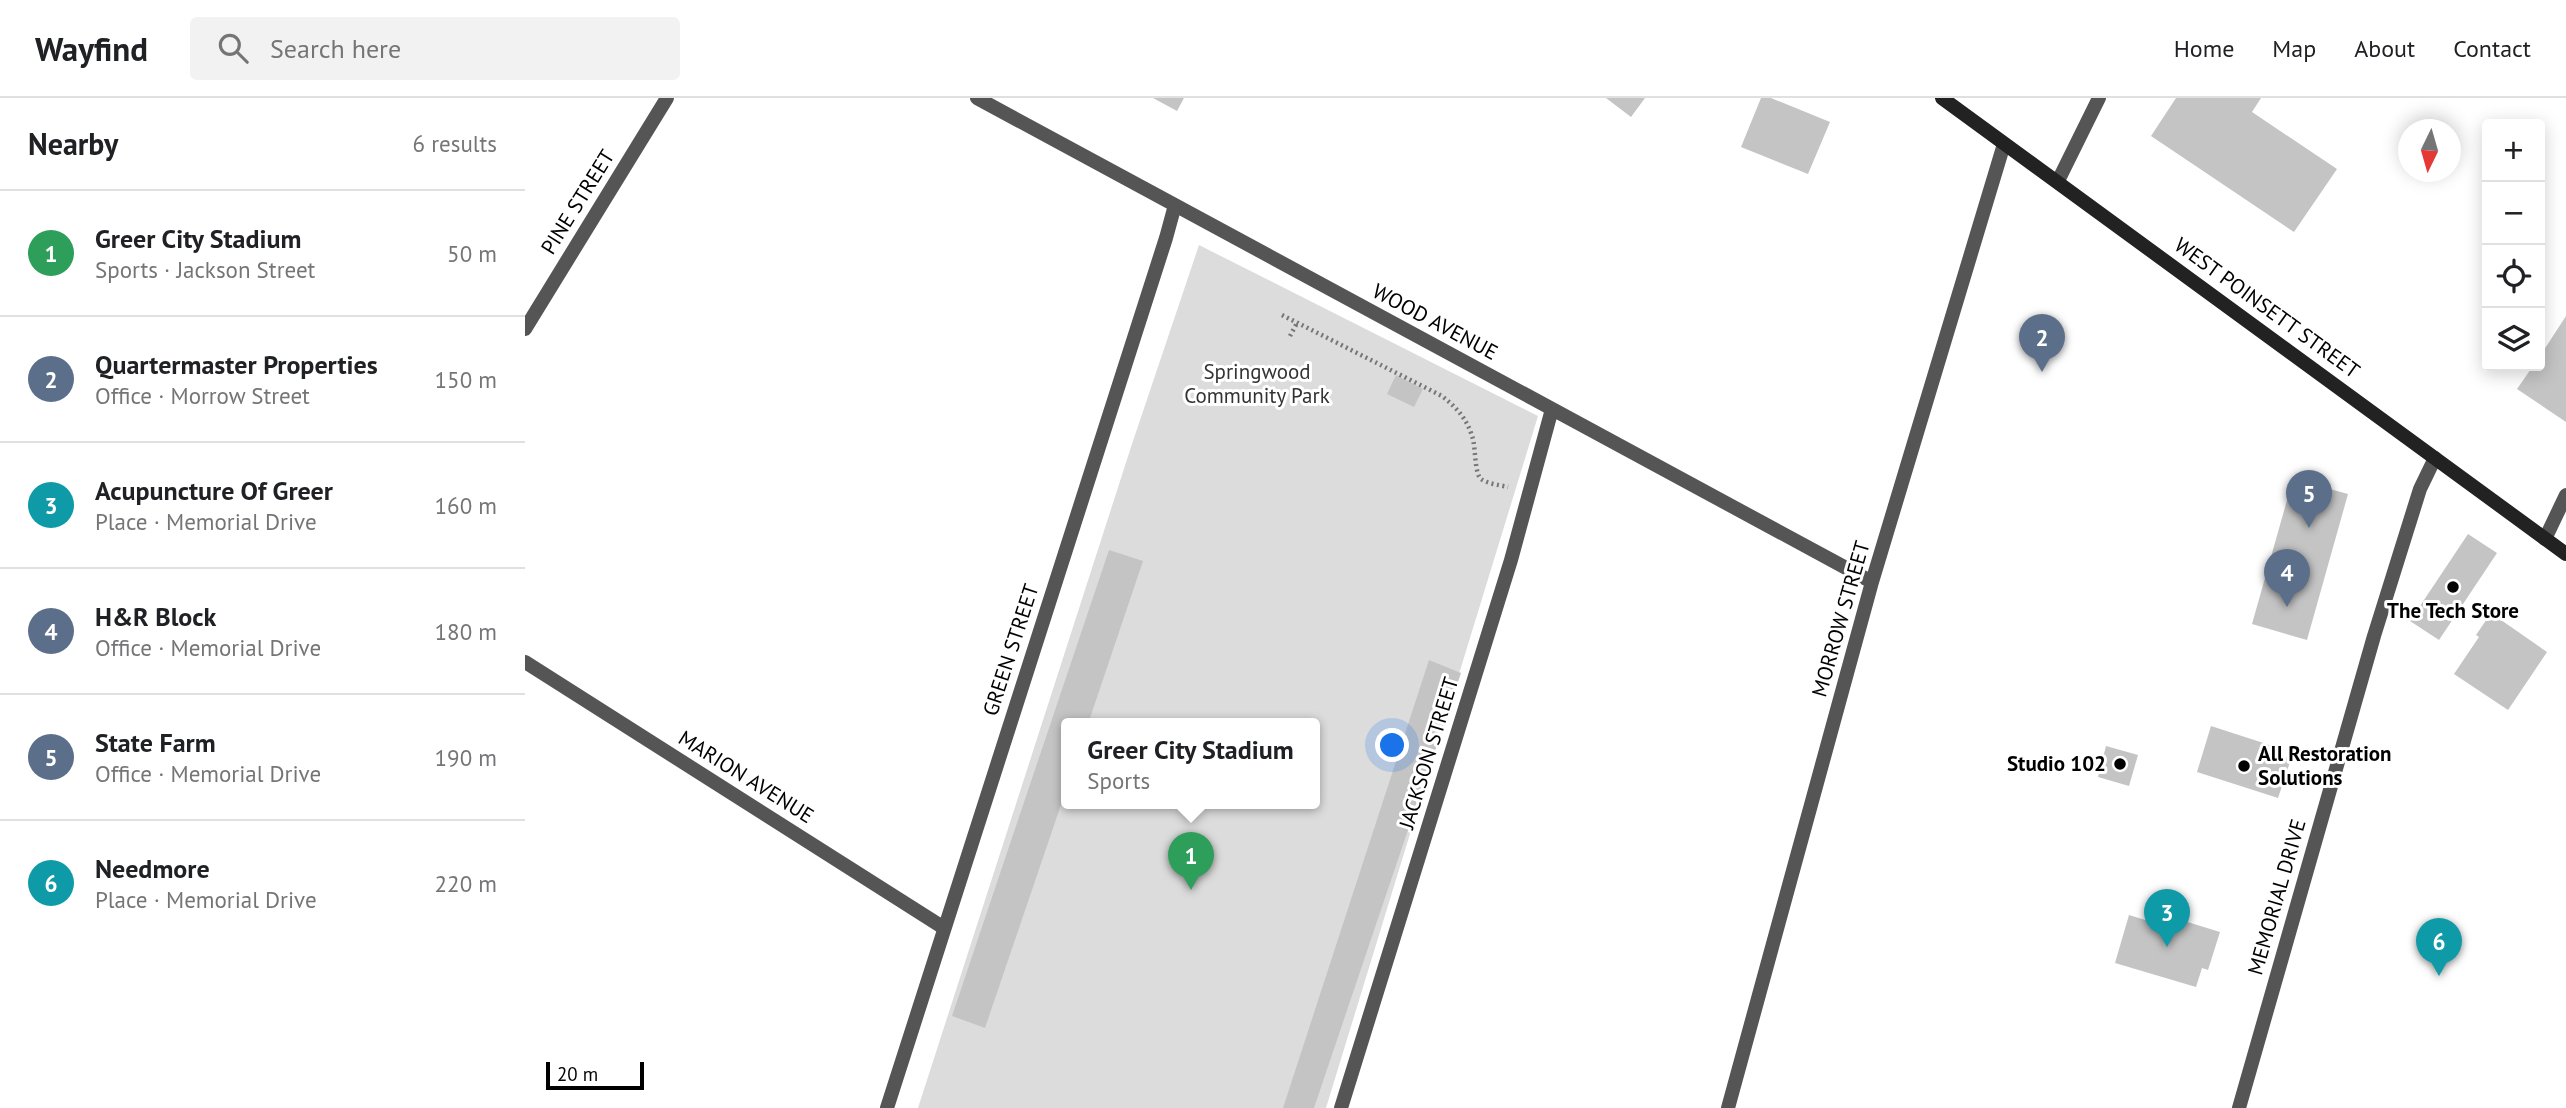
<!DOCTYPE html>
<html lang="en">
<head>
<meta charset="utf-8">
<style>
  :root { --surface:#fff; --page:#f2f2f2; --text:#202124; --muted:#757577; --line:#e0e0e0; --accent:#0f766e }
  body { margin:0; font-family:"PT Sans",sans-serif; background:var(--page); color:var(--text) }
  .controls { position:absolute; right:21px; top:21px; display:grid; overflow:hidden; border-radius:7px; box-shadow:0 4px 18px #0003 }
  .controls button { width:63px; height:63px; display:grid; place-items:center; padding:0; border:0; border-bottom:2px solid var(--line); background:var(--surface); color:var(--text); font:35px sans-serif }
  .compass { position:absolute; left:1873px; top:21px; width:63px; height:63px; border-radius:50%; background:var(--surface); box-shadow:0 4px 18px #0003; rotate:185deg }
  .scale { position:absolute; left:21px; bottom:18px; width:98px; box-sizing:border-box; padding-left:7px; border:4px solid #000; border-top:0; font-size:19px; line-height:24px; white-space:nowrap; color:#000; -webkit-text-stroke:5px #fff; paint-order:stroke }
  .you { position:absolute; left:868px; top:648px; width:24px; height:24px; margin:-18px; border:5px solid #fff; border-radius:50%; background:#1a73e8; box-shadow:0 0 0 10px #1a73e833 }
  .badge { display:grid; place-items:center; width:46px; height:46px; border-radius:50%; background:var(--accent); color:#fff; font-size:23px; font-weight:700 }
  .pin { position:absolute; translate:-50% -58px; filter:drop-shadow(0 2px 4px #0008) }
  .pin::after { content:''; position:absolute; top:37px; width:24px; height:21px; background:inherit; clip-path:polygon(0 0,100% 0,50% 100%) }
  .popup { position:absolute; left:536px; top:620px; width:259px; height:91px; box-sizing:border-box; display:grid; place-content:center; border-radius:7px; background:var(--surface); filter:drop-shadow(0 2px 5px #0005); font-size:23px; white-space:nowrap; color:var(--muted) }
  .popup b { font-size:26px; color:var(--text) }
  .popup::after { content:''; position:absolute; left:50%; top:100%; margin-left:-14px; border:14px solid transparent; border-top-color:var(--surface) }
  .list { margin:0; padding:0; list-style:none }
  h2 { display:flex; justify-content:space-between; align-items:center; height:91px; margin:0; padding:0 28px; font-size:30px }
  h2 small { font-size:23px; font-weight:400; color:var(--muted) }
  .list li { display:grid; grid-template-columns:46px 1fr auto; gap:21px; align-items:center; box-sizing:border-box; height:126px; padding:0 28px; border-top:2px solid var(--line) }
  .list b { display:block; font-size:26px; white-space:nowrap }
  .list p { margin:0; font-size:23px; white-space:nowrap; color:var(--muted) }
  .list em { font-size:23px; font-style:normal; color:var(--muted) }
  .icon { flex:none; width:38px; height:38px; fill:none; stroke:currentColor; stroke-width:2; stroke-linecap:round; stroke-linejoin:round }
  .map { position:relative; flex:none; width:2041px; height:1010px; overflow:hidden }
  header { display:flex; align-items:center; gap:42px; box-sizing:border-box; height:98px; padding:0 35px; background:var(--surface); border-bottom:2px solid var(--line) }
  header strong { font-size:33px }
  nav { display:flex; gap:38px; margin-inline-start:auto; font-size:24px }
  .search { width:490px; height:63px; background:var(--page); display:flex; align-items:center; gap:18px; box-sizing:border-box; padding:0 24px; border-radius:7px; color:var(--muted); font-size:26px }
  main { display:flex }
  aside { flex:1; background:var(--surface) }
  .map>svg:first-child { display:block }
  .green { fill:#dcdcdc; fill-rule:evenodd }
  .building { fill:#c4c4c4 }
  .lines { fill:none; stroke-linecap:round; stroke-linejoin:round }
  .path { stroke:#777; stroke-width:4.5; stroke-dasharray:2 3.5; stroke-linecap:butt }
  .street { stroke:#555; stroke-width:14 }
  .secondary { stroke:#222; stroke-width:14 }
  .poi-dot { fill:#000; stroke:#fff; stroke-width:2.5 }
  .labels { text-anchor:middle; stroke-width:6; stroke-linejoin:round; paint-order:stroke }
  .street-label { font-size:21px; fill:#000; stroke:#fff }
  .park-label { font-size:21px; fill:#333; stroke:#fff }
  .poi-label { font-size:21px; font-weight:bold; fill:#000; stroke:#fff }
</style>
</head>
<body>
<header>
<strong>Wayfind</strong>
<div class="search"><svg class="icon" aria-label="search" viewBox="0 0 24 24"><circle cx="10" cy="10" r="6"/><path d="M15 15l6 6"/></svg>Search here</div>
<nav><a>Home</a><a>Map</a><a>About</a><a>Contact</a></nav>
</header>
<main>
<aside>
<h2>Nearby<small>6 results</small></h2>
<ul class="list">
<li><span class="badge" style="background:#2e9e5b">1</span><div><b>Greer City Stadium</b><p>Sports · Jackson Street</p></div><em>50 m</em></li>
<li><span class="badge" style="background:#5c6f8a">2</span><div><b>Quartermaster Properties</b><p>Office · Morrow Street</p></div><em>150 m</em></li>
<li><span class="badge" style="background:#0f9aa8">3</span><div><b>Acupuncture Of Greer</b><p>Place · Memorial Drive</p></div><em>160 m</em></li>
<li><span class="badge" style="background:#5c6f8a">4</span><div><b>H&amp;R Block</b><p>Office · Memorial Drive</p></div><em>180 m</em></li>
<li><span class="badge" style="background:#5c6f8a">5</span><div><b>State Farm</b><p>Office · Memorial Drive</p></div><em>190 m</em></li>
<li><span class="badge" style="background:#0f9aa8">6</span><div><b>Needmore</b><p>Place · Memorial Drive</p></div><em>220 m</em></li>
</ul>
</aside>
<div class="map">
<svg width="2041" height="1010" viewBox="0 0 2041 1010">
  <rect width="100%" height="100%" fill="#fff"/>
  <!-- green -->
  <path class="green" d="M674,147l339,171 -212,692h-408l214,-664zM542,626h248v80h-248z"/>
  <!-- building -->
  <path class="building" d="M628,0h31l-7,13z
    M1081,0h39l-14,19z
    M1236,0h10l59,24 -22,52 -67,-27z
    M1651,0h85l-9,14 85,57 -43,63 -143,-96z
    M2041,218v106l-49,-33 16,-23h7v-10z
    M871,277l27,14 -9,18 -27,-13z
    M1768,381l55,15 -41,146 -55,-16z
    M1943,436l29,19 -58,87 -29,-19z
    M584,452l34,11 -55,163h-21v63l-82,241 -33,-12z
    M1966,515l56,39 -39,58 -54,-36 25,-37 -3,-2z
    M904,562l32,13 -147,435h-31z
    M1686,628l71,23 -2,6 11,4 -13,39 -81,-26z
    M1581,648l32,9 -9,31 -31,-9z
    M1604,817l49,15 3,-10 39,12 -12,38 -6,-2 -6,19 -81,-24z"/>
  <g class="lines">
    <!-- path -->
    <path class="path" d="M757,217l160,81c14,11 25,23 30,40 4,10 2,37 9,43 7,5 19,6 27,8
      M765,238l7,-13"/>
    <!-- street -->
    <path class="street" d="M452,0l895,484
      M1533,83l41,-83
      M0,231l142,-231
      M2020,441l21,-44
      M0,564l419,266
      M362,1010l279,-870 9,-33
      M816,1010l170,-548 41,-151
      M1203,1010l144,-526 132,-438
      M1714,1010l135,-472 46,-147 15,-31"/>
    <!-- secondary -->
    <path class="secondary" d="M1417,0l624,456"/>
  </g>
  <!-- markers -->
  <g class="poi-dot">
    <circle cx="1928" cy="489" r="7"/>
    <circle cx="1595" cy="666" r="7"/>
    <circle cx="1719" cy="668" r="7"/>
  </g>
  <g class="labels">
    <!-- street labels -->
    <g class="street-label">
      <text transform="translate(53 104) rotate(-58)" y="7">PINE STREET</text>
      <text transform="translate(1742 210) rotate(36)" y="7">WEST POINSETT STREET</text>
      <text transform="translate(910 224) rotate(28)" y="7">WOOD AVENUE</text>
      <text transform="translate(1316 521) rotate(-74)" y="7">MORROW STREET</text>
      <text transform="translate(486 552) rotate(-72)" y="7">GREEN STREET</text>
      <text transform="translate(904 655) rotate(-73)" y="7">JACKSON STREET</text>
      <text transform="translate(221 679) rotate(32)" y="7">MARION AVENUE</text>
      <text transform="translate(1752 799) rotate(-74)" y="7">MEMORIAL DRIVE</text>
    </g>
    <!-- park labels -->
    <g class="park-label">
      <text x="732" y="281">Springwood<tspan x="732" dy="24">Community Park</tspan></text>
    </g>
    <!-- poi labels -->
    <g class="poi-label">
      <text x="1928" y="520">The Tech Store</text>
      <text x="1733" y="663" text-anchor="start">All Restoration<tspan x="1733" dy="24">Solutions</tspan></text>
      <text x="1581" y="673" text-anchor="end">Studio 102</text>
    </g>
  </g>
</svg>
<div class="controls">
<button>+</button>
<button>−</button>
<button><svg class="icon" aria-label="locate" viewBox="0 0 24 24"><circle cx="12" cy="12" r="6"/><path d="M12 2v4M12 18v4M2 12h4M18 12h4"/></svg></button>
<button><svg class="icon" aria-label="layers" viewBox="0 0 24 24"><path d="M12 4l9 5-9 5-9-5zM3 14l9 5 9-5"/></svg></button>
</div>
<svg class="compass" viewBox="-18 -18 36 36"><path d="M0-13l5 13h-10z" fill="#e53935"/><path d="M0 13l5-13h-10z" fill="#757577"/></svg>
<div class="scale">20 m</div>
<div class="you"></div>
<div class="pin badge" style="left:666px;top:792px;background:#2e9e5b">1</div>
<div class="popup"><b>Greer City Stadium</b>Sports</div>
<div class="pin badge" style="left:1517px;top:274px;background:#5c6f8a">2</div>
<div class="pin badge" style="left:1642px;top:849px;background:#0f9aa8">3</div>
<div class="pin badge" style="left:1762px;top:509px;background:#5c6f8a">4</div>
<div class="pin badge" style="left:1784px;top:430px;background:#5c6f8a">5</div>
<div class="pin badge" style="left:1914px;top:878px;background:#0f9aa8">6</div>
</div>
</main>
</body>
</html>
